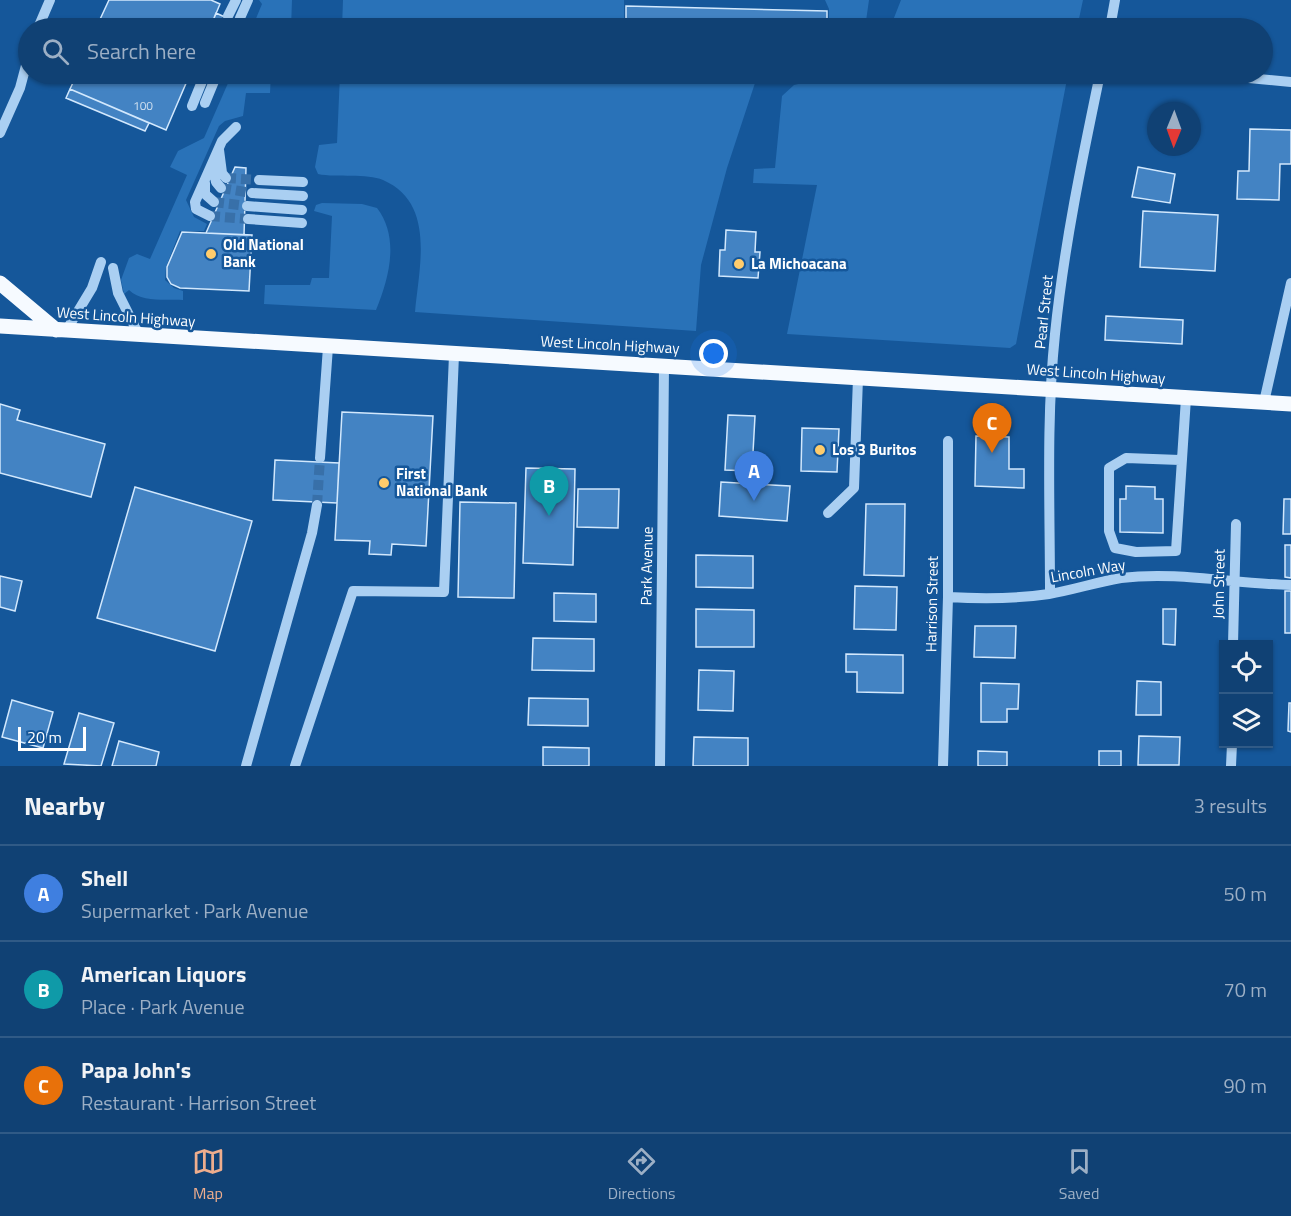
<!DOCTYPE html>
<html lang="en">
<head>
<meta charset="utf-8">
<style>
  :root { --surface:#104174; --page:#194879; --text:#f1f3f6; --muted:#9cafc5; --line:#305a86; --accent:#eead8d }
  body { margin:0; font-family:"Titillium Web",sans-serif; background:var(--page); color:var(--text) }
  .controls { position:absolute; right:18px; bottom:18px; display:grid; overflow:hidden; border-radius:0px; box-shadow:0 2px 4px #0004 }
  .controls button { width:54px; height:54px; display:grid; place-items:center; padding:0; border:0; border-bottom:2px solid var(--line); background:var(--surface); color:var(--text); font:30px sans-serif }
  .compass { position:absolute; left:1147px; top:102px; width:54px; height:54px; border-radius:50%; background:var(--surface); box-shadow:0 2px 4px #0004; rotate:181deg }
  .scale { position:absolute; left:18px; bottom:15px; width:68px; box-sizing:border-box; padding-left:6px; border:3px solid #fff; border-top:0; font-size:16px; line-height:21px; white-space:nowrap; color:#fff; -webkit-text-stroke:4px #15579a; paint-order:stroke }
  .you { position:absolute; left:714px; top:354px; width:21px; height:21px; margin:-15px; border:4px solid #fff; border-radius:50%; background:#1a73e8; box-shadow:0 0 0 9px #1a73e833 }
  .badge { display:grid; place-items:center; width:39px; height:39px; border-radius:50%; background:var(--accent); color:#fff; font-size:20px; font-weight:700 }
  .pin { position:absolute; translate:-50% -50px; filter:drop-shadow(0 2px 3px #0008) }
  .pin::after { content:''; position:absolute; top:32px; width:21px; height:18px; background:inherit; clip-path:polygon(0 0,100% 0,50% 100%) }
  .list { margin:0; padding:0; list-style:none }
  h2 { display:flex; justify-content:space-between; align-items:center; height:78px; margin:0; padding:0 24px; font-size:26px }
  h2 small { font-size:20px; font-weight:400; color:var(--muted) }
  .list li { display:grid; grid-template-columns:39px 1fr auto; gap:18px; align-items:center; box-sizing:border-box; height:96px; padding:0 24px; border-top:2px solid var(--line) }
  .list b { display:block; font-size:22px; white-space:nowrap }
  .list p { margin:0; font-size:20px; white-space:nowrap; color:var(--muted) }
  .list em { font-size:20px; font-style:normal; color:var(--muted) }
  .icon { flex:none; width:33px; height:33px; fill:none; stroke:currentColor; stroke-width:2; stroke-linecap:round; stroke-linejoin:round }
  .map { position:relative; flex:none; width:1291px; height:766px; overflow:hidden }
  .search { position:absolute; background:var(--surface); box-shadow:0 2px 4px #0004; left:18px; right:18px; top:18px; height:66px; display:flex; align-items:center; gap:15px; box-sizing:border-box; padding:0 21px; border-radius:33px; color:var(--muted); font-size:22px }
  .sheet { height:366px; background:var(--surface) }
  nav { display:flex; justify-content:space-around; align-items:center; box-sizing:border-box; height:84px; border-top:2px solid var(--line); background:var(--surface); font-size:16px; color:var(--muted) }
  nav a { display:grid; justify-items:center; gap:3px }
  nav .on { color:var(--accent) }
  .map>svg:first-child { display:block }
  .green { fill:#2972b8 }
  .building { fill:#4383c3; stroke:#d2e8fd; stroke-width:1.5 }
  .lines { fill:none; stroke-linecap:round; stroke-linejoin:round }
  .minor-tunnel { stroke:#3870a9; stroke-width:10; stroke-dasharray:10 5; stroke-linecap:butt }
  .minor { stroke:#aacff2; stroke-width:10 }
  .major { stroke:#f6faff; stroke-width:15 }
  .poi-dot { fill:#ffcc6c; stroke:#15579a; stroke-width:2 }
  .labels { text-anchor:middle; stroke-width:5; stroke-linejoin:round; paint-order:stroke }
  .number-label { font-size:12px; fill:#d0e0f0 }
  .poi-label { font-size:15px; font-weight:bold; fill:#fff; stroke:#15579a; text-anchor:start }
  .street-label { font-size:15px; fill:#fff; stroke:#15579a }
</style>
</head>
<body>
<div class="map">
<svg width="1291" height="766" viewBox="0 0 1291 766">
  <rect width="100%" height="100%" fill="#15579a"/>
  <!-- green -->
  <path class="green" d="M259,0h33l-1,28h-39l10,-24z
    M343,0h281v28h-282z
    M825,0h44l-4,28h-36v-19z
    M901,0h182l-6,28h-187z
    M232,74h39l-1,19h-24l-3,23 -18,5 -6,5 -33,74 8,17 13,7 -3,7h-24l-14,36 -1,13 9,8 9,3v9c-17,-1 -41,3 -54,-10l-5,4 -3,-14 8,-22 8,-4 13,5 37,-84 -17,-8 8,-16 26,-13z
    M340,74h326l-1,6 90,3 -28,85 -26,97 -5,66 -281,-19c4,-45 21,-109 -32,-132 -16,-7 -46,-2 -65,-6l-3,-7 4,-22 18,-2z
    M840,74h228l-52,270 -6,4 -223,-14 30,-149 -64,-2 1,-14 21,-1 7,-72 12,-11z
    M322,203l40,1 15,4c23,30 12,70 -1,102l-112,-6 1,-19h45l2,-7h17l3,-62 -18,-5 2,-6z"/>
  <!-- building -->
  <path class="building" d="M109,0h102l9,4 -10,24h-114z
    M626,6l201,5v17h-201z
    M216,13l26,12 -1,3h-31z
    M77,74h113l-24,56 -96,-41z
    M70,89l79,34 -4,8 -79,-33z
    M1250,129l41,1v34h-11l-1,36 -42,-1 1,-28h11z
    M235,167l11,1 -2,67 -38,-2z
    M1138,167l37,7 -5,29 -38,-6z
    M1143,211l75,4 -3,56 -75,-4z
    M726,230l30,2 -1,20h5l-2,26 -39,-2 1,-26h5z
    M182,232l70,3 -3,56 -69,-3 -9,-4 -4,-7v-10z
    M1106,316l77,4 -1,24 -77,-4z
    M0,404l20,6 -3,10 88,24 -14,53 -91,-24z
    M342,412l91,4 -7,130 -34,-2 -1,11 -22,-1 1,-13 -35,-1z
    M728,415l27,1 -3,55 -27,-1z
    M802,428l37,1 -2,43 -36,-1z
    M976,436l33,1v32h15v19l-49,-2z
    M275,460l64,3 -2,40 -64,-3z
    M526,468l49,1 -2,96 -50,-2z
    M721,482l69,4 -3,35 -68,-5z
    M1126,486l29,1v12h8v34l-43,-1v-33h6z
    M135,487l117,34 -37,130 -118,-33z
    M578,489h41l-1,39 -41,-1z
    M1284,499h7v35h-8z
    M460,502l56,1 -2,95 -56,-1z
    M866,504h39l-1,72 -40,-1z
    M1285,545h6v33l-6,-1z
    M696,555l57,1v32l-57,-1z
    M0,576l22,5 -7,30 -15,-4z
    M855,586l42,1 -1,43 -42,-1z
    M1285,591h6v42h-6z
    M554,593l42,1v28l-42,-1z
    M696,609l58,1v37h-58z
    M1163,609h13l-1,36 -12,-1z
    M975,626h41l-1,32 -41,-1z
    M533,638l61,1v32l-62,-1z
    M846,654l57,1v38l-46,-1v-20h-11z
    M699,670l35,1 -1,40 -35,-1z
    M1137,681l24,1v33h-25z
    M981,683l38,1 -1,25h-11v13h-26z
    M529,698l59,1v27l-60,-1z
    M12,700l41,12 -10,36 -41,-11z
    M1289,703h2v29l-3,-1z
    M79,713l35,10 -13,43 -37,-2z
    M1139,736l41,1 -1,28h-41z
    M694,737l54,1v28h-55z
    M119,741l40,11 -3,14h-44z
    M543,747l46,1v18h-46z
    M978,751l29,1v14h-29z
    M1099,751h22v15h-22z"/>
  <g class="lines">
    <!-- minor-tunnel -->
    <path class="minor-tunnel" d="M223,28l5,-12
      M236,28l4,-10
      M226,178l33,2
      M221,188l31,5
      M214,202l33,4
      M210,216l38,3
      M317,505l3,-47"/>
    <!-- minor -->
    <path class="minor" d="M228,16l8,-16
      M240,18l8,-18
      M38,28l12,-28
      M1110,28l5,-28
      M1207,74l84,8
      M205,103l12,-29
      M192,106l13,-32
      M0,133l20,-45 8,-30
      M219,150l3,23 4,5
      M212,164l4,18 5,6
      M259,180l44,2
      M205,183v11l9,8
      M252,193l51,3
      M247,206l55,4
      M210,216l-14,-7 -1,-7 27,-61 14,-14
      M248,219l54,4
      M113,268l5,25 20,40
      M66,331l26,-43 9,-26
      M1264,402l27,-119
      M320,458l8,-111
      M1180,460l-54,-2 -17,10v63l6,17 21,4 40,-1 10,-153
      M828,513l26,-25 4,-110
      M1050,593c0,-86 -4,-173 5,-259 9,-88 27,-174 45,-260
      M948,597c34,2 67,2 101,-3 24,-4 48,-12 72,-16 57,-7 113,6 170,7
      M1233,644l3,-120
      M246,766l66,-233 5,-28
      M295,766l58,-175 91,1 10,-237
      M660,766l4,-400
      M943,766l5,-169v-156
      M1231,766l1,-22"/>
    <!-- major -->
    <path class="major" d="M0,283l56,47
      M0,326l1291,78"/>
  </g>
  <!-- markers -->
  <g class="poi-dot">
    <circle cx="211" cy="254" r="6"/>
    <circle cx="739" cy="264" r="6"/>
    <circle cx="820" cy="450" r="6"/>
    <circle cx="384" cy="483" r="6"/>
  </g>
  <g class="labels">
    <!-- number labels -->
    <g class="number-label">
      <text x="143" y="110">100</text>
    </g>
    <!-- poi labels -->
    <g class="poi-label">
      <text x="223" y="250">Old National<tspan x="223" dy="17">Bank</tspan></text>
      <text x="751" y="269">La Michoacana</text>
      <text x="832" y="455">Los 3 Buritos</text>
      <text x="396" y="479">First<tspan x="396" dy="17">National Bank</tspan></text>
    </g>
    <!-- street labels -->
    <g class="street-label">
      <text transform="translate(1044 312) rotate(-84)" y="5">Pearl Street</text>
      <text transform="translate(126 317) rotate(4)" y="5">West Lincoln Highway</text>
      <text transform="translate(610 345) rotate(3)" y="5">West Lincoln Highway</text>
      <text transform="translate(1096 374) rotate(4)" y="5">West Lincoln Highway</text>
      <text transform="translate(647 566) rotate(-89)" y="5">Park Avenue</text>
      <text transform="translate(1088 571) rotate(-10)" y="5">Lincoln Way</text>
      <text transform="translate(1219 584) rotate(-89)" y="5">John Street</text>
      <text transform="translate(932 604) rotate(-89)" y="5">Harrison Street</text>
    </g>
  </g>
</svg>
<div class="controls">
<button><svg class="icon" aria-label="locate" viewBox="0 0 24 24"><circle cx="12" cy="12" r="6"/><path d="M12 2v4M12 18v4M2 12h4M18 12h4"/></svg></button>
<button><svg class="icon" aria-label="layers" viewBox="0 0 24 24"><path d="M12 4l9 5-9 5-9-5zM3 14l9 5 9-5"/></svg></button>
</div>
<svg class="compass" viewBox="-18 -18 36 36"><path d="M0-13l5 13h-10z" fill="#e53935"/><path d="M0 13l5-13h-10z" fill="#9cafc5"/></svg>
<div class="scale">20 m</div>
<div class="you"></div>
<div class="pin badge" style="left:754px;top:501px;background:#3f7fe0">A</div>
<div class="pin badge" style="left:549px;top:516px;background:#0f9aa8">B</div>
<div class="pin badge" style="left:992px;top:453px;background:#e8710a">C</div>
<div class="search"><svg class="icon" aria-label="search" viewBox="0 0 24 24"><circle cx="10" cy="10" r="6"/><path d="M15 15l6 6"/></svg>Search here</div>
</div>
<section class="sheet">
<h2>Nearby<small>3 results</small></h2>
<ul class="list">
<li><span class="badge" style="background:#3f7fe0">A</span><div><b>Shell</b><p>Supermarket · Park Avenue</p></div><em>50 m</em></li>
<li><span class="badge" style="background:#0f9aa8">B</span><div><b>American Liquors</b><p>Place · Park Avenue</p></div><em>70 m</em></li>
<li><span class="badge" style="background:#e8710a">C</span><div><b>Papa John's</b><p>Restaurant · Harrison Street</p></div><em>90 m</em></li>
</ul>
</section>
<nav>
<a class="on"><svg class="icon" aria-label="map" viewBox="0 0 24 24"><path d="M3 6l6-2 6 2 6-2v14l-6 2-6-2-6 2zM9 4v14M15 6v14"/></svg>Map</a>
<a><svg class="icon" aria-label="directions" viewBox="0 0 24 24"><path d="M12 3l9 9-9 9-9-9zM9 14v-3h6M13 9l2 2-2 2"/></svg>Directions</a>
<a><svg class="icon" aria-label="saved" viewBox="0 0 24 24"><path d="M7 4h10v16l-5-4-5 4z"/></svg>Saved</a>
</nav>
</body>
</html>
